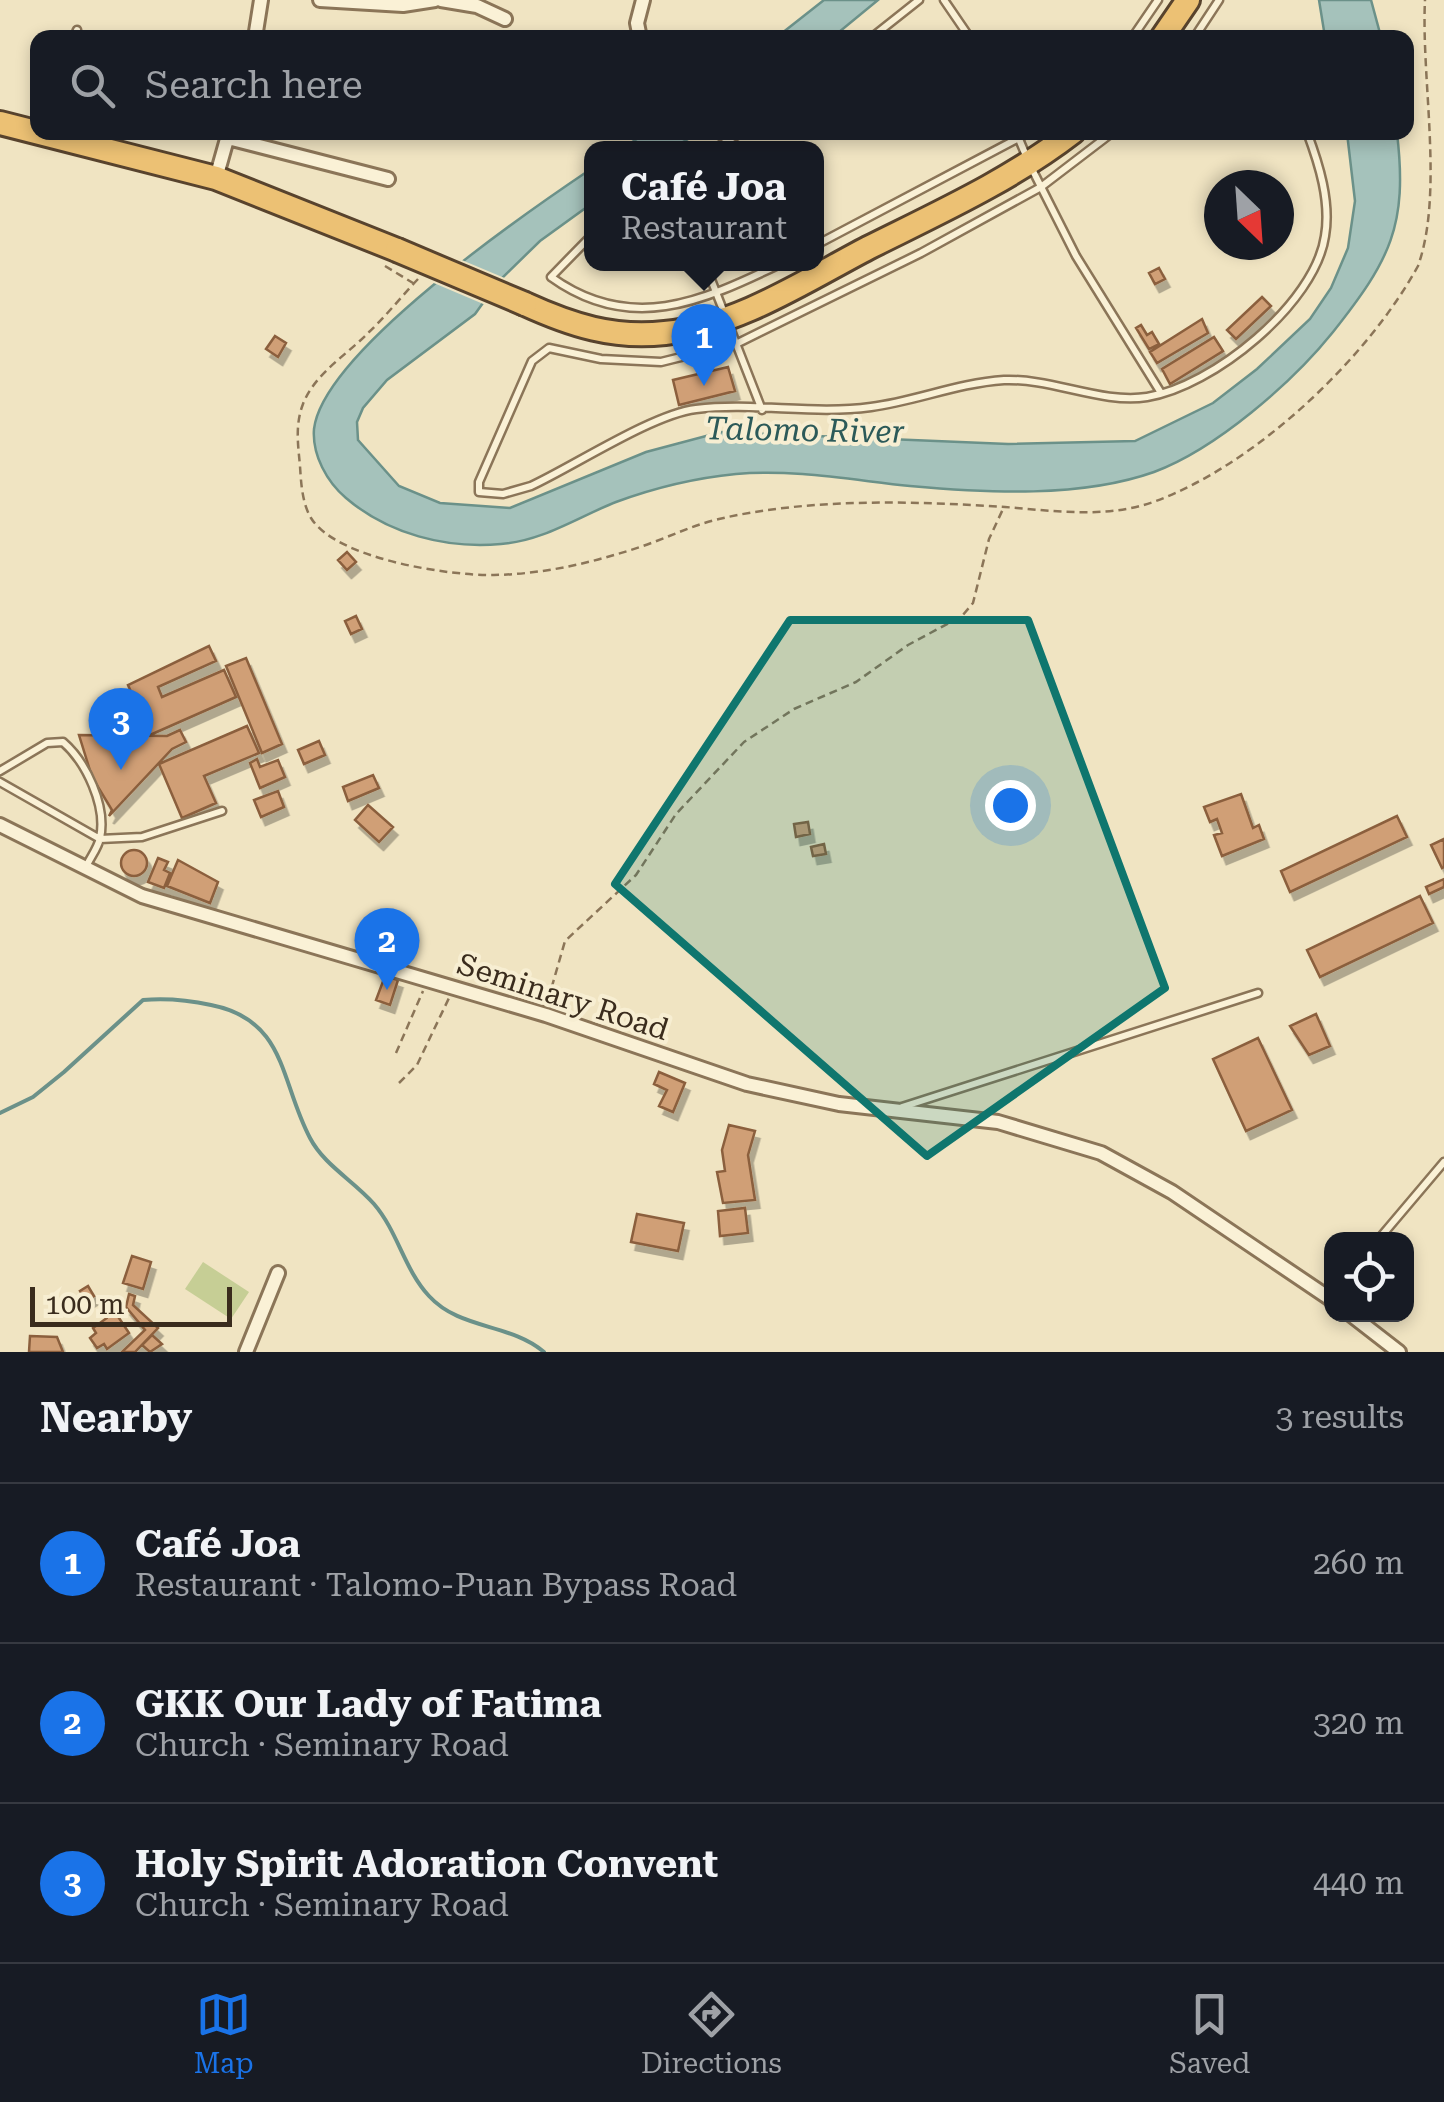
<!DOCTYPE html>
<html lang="en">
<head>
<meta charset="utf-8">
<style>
  :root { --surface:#171b24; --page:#242831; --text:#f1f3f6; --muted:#9ea1a6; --line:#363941; --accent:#1a73e8 }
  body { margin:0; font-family:"Roboto Serif",serif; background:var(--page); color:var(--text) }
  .controls { position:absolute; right:30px; bottom:30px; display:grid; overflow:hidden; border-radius:20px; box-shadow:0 5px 15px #0003 }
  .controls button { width:90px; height:90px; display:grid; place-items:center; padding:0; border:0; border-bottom:2px solid var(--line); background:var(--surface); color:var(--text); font:50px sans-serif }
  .compass { position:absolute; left:1204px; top:170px; width:90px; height:90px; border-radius:50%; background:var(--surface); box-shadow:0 5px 15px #0003; rotate:155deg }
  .scale { position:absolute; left:30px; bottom:25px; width:202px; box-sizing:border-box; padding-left:10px; border:5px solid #3a2c1d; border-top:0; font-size:28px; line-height:35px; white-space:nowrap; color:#3a2c1d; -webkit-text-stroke:8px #f7eed2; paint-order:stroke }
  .you { position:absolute; left:1010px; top:805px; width:35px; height:35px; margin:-25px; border:8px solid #fff; border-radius:50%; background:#1a73e8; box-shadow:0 0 0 15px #1a73e833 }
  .badge { display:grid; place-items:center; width:65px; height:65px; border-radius:50%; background:var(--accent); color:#fff; font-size:32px; font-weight:700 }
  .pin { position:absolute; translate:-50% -82px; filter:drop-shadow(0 2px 5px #0008) }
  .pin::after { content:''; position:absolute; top:52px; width:35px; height:30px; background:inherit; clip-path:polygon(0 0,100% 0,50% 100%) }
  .popup { position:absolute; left:584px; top:141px; width:240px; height:130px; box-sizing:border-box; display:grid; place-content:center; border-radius:20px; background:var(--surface); filter:drop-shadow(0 2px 8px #0005); font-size:32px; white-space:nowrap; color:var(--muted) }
  .popup b { font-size:38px; color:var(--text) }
  .popup::after { content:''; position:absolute; left:50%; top:100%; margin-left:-20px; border:20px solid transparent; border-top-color:var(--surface) }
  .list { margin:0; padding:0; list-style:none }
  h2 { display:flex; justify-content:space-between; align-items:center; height:130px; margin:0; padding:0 40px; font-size:42px }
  h2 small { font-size:32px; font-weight:400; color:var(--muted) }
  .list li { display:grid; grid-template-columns:65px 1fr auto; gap:30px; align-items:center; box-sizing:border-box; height:160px; padding:0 40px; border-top:2px solid var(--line) }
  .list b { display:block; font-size:38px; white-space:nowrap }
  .list p { margin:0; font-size:32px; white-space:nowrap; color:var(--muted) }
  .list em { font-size:32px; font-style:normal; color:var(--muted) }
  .icon { flex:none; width:55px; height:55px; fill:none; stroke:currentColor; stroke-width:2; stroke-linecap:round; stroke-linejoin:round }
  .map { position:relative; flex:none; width:1444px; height:1352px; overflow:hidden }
  .search { position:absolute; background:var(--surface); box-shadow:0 5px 15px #0003; left:30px; right:30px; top:30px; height:110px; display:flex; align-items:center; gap:25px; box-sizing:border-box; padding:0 35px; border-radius:20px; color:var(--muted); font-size:38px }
  .sheet { height:610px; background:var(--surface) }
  nav { display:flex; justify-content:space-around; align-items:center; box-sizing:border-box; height:140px; border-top:2px solid var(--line); background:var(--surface); font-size:28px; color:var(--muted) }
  nav a { display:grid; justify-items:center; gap:5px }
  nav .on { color:var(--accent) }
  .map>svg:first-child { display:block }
  .pitch { fill:#c6ce95 }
  .water { fill:#a5c2bb; stroke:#6b9189; stroke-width:2.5 }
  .pier { fill:#f0e4c2 }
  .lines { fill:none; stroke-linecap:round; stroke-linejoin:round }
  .stream { stroke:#6b9189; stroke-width:4 }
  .building { fill:#d09f76; stroke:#8b5f3d; stroke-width:2.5; filter:url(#shadow) }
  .service-casing { stroke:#8b7558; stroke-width:11 }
  .minor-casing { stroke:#8b7558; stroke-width:18 }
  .trunk-casing { stroke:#58432d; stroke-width:28 }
  .path { stroke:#8b7558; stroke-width:2.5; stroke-dasharray:8 5; stroke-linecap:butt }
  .service { stroke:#faf1d6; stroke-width:6 }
  .minor { stroke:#faf1d6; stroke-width:12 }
  .trunk { stroke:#ecc174; stroke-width:22 }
  .trunk-bridge-casing { stroke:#58432d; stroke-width:28; stroke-linecap:butt }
  .trunk-bridge { stroke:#ecc174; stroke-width:22 }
  .marked { fill:#0f766e; fill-opacity:0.2; stroke:#0f766e; stroke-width:8; stroke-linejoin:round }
  .labels { text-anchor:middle; stroke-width:8; stroke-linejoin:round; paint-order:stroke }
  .street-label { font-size:30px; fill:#3a2c1d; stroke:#f7eed2 }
  .water-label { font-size:32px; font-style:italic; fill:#2c5a59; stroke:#f7eed2 }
</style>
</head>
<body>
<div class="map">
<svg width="1444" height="1352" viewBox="0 0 1444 1352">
  <defs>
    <filter id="shadow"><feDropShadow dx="4.5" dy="8" stdDeviation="0" flood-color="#0004"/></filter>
  </defs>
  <rect width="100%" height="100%" fill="#f0e4c2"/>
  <!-- pitch -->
  <path class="pitch" d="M203,1262l46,30 -18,27 -46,-30z"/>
  <!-- water -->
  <path class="water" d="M824,0h54l-45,37h-56z
    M1319,0h52l10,37h-56z
    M646,133v-1l53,1 -27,15h-49z
    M1347,133h50c11,93 -7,127 -64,199 -41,51 -117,117 -179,140 -73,26 -167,21 -244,14 -58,-6 -116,-17 -174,-12 -41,4 -82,14 -120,28 -38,15 -73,39 -115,42 -55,5 -113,-10 -155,-46 -19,-16 -34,-43 -32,-69 9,-77 213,-217 277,-260v35l-51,37 -42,41 -23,32 -88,66 -24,28 -6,14 1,18 41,46 41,17 70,5 136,-56 75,-20 287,12 127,-3 78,-38 44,-34 53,-50 21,-31 17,-40 7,-47z"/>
  <!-- pier -->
  <path class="pier" d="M457,258l50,21 -19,27 -59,-25z"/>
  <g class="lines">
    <!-- stream -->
    <path class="stream" d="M0,1113l33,-16 31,-25 79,-72c24,-2 45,0 68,5 76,15 69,77 99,133 14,27 44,43 64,66 24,28 30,65 55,92 31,34 81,27 115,56"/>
  </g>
  <!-- building -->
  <path class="building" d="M1159,268l6,11 -10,5 -6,-11z
    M1262,297l9,9 -35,33 -9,-9z
    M1202,319l6,14 -51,30 -7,-11z
    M1141,325l6,10 5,-3 7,12 -10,5 -13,-21z
    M275,336l11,7 -8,14 -12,-8z
    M1214,337l9,14 -53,33 -8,-15z
    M728,367l7,24 -56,14 -6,-25z
    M347,552l9,10 -9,8 -9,-10z
    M356,616l6,13 -11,5 -6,-13z
    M209,646l7,15 -58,26 4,10 62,-27 12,27 -86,38 -22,-50z
    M246,658l36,86 -20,9 -36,-87z
    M247,726l12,27 -55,23 12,27 -34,15 -23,-54z
    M180,730l6,12 -14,7 -63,67 3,-6 -20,-33 -13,-42 88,1z
    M319,741l6,14 -21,9 -6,-14z
    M257,759l3,8 18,-7 7,17 -25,11 -10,-25z
    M373,775l6,13 -31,13 -5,-14z
    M278,791l6,16 -23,10 -7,-17z
    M1241,794l12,34 6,-3 5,14 -42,17 -8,-21 8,-2 -5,-14 -7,3 -6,-15z
    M368,805l25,22 -14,15 -24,-22z
    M1397,816l10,21 -117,55 -9,-21z
    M808,822l2,12 -14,3 -2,-13z
    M1444,839v28l-2,1 -11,-23z
    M824,844l2,10 -13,2 -2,-9z
    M121 863a13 13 0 1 1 26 0a13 13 0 1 1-26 0Z
    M158,858l10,4 -4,8 6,3 -6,15 -16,-6z
    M178,860l40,22 -8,21 -43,-17z
    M1444,879v8l-15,7 -3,-7z
    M1420,896l13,27 -113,54 -13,-27z
    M385,976l13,4 -8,25 -14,-5z
    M1316,1014l14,32 -21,9 -19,-29z
    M1258,1038l34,72 -46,21 -33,-72z
    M659,1072l26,11 -12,29 -14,-6 8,-16 -13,-6z
    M729,1125l26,6 -7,24 7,45 -32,3 -6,-31 8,-1 -3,-21z
    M745,1208l3,25 -28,3 -2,-25z
    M637,1214l47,9 -6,28 -47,-9z
    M132,1256l19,6 -8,27 -20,-6z
    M88,1286l6,10 -8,5 -6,-10z
    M129,1294l6,2 -2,9 25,23 -23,24h-13l23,-22 -19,-23z
    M115,1312l14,21 -22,16 -3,-5 -7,4 -7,-10 6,-5 -3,-5z
    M152,1335l10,9 -12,8 -8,-7z
    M30,1336l27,1 6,15h-34z"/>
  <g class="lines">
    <!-- service casing -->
    <g class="service-casing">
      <path id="service" d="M944,0l26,38
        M74,38l3,-8
        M871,38l48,-38
        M1132,38l26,-38
        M1194,38l25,-38
        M1016,132l11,26
        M1113,132l-72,55 -120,66 -183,90 -77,19 -60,-3 -52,-11 -17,13 -53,121v10l24,2 28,-8c43,-20 122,-72 165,-77 58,-7 117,6 175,-2 45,-6 87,-24 133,-27 48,-2 97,24 143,17 65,-10 168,-93 178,-161 6,-34 -6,-72 -18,-104
        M716,148l26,-16
        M1032,169l44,87 85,137
        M592,235l-41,42c79,57 150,25 229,-13
        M816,245l214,-113
        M705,264l57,146
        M0,771l47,-28 16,-1c23,20 44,64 37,96 -2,10 -10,20 -14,29
        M0,782l100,57 42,-2 80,-26
        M902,1107l356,-114
        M1378,1240l66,-78"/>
    </g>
    <!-- minor casing -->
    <g class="minor-casing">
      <path id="minor" d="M320,0l83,5 32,-5
        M441,0l36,6 28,13
        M255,38l6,-38
        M640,38l-3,-15 6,-23
        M228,138l160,41
        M216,178l13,-46
        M0,825l142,71 404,119 201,69 92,20 159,18 103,31 71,39 160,108
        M1350,1314l49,38
        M246,1352l32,-79"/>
    </g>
    <!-- trunk casing -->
    <g class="trunk-casing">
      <path id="trunk" d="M1162,38l26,-38
        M0,123l216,55 181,72
        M525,304c46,21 89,35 140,29 72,-7 140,-52 203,-85 70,-35 143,-68 205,-116"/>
    </g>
    <!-- path -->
    <path class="path" d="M385,266l28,17
      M418,279c-17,18 -32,37 -49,53 -22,23 -54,41 -66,72 -8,21 -5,40 -3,62 1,16 2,37 11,52 25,41 139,58 183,57 52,-1 101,-13 149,-29 26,-9 50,-21 76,-27 90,-21 194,-18 286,-12 51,4 102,12 151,-6 100,-37 211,-142 262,-235 26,-73 3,-186 7,-266
      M548,1000l17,-59 71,-66 40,-61 68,-72 50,-33 62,-27 52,-37 54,-29 11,-13 16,-64 14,-30
      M396,1053l27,-62
      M399,1083l18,-18 32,-67"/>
    <!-- service -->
    <use href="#service" class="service"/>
    <!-- minor -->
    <use href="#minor" class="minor"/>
    <!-- trunk -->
    <use href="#trunk" class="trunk"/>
    <!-- trunk-bridge casing -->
    <g class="trunk-bridge-casing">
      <path id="trunk-bridge" d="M397,250l128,54"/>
    </g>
    <!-- trunk-bridge -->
    <use href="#trunk-bridge" class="trunk-bridge"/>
  </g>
  <!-- marked area -->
  <path class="marked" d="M790,620h238l137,368 -238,168 -312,-272z"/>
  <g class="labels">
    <!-- street labels -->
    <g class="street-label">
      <text transform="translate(563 997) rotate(18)" y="10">Seminary Road</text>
    </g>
    <!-- water labels -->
    <g class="water-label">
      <text transform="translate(805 430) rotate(1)" y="11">Talomo River</text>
    </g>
  </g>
</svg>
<div class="controls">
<button><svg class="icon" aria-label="locate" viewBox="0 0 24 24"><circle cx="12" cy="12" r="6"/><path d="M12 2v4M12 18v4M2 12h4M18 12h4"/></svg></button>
</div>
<svg class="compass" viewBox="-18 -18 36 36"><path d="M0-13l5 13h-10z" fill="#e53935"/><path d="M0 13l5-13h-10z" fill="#9ea1a6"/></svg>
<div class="scale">100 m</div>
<div class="you"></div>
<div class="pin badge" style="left:704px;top:386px">1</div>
<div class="popup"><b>Café Joa</b>Restaurant</div>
<div class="pin badge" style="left:387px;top:990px">2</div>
<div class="pin badge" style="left:121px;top:770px">3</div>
<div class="search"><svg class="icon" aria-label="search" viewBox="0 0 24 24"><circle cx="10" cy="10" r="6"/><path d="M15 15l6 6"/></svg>Search here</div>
</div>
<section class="sheet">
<h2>Nearby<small>3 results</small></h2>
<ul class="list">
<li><span class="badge">1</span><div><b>Café Joa</b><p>Restaurant · Talomo-Puan Bypass Road</p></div><em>260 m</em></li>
<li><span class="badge">2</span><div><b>GKK Our Lady of Fatima</b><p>Church · Seminary Road</p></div><em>320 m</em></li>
<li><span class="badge">3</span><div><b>Holy Spirit Adoration Convent</b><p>Church · Seminary Road</p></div><em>440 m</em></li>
</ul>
</section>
<nav>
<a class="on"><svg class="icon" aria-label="map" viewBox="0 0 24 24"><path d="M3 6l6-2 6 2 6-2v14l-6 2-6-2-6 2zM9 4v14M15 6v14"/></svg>Map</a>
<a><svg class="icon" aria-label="directions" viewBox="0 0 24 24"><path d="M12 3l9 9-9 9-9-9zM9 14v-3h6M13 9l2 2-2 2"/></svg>Directions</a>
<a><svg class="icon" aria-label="saved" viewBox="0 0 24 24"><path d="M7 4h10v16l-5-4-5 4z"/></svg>Saved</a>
</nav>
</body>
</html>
